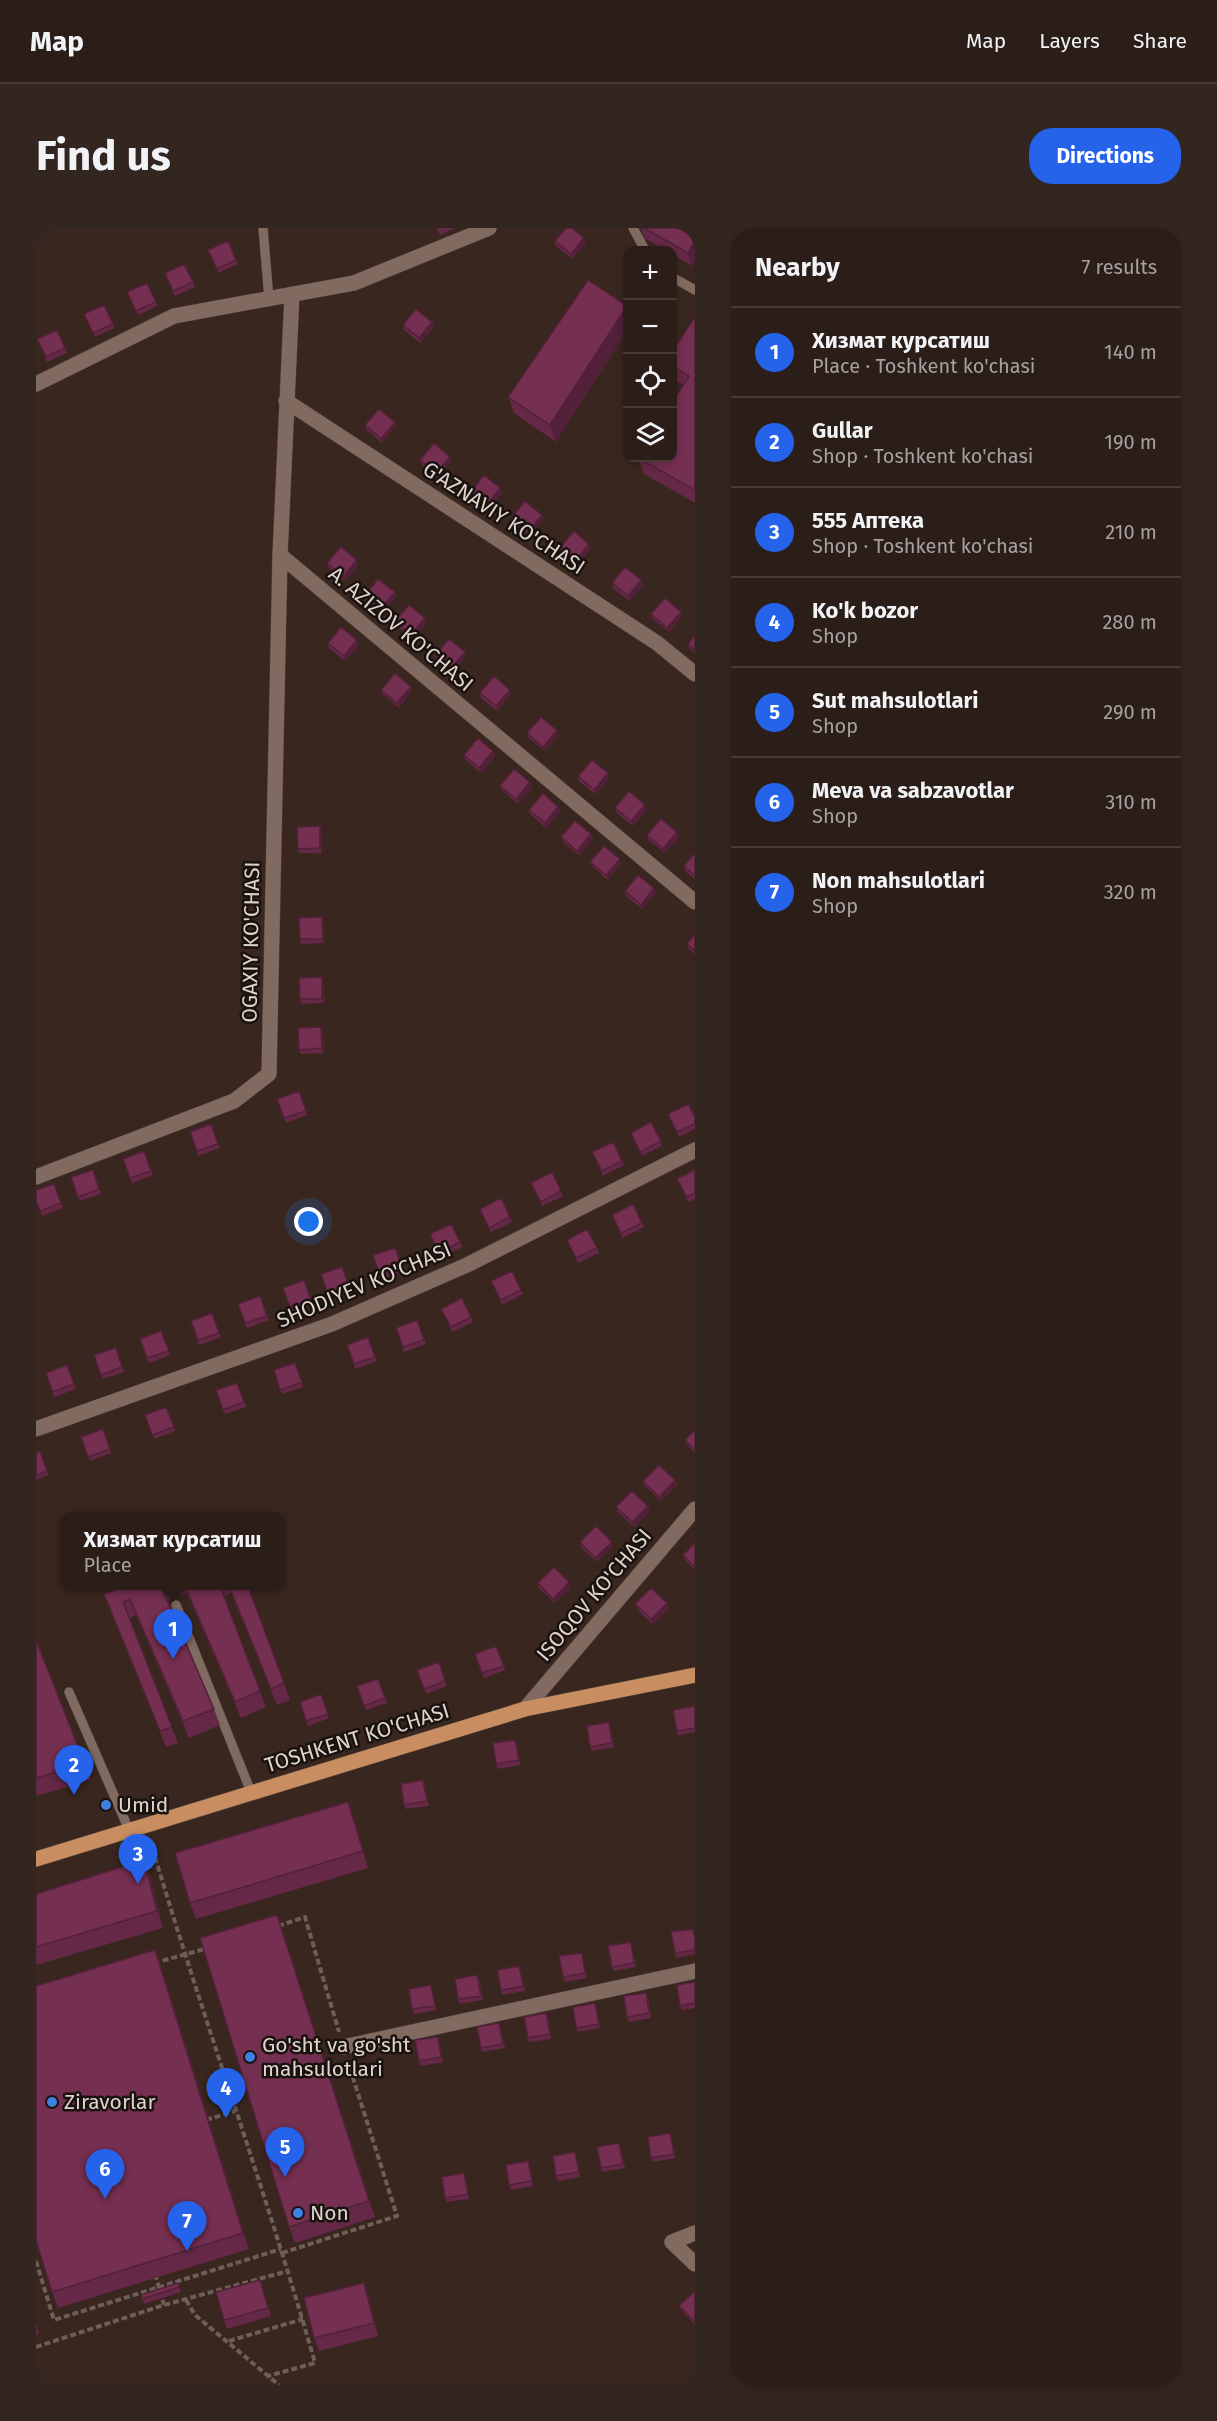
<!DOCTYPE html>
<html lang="en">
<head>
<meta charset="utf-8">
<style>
  :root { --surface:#2b1d17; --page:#332620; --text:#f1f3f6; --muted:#a6a2a1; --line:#473b36; --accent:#2563eb }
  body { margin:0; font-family:"Fira Sans",sans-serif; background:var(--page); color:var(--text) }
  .controls { position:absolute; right:18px; top:18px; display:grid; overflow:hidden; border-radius:12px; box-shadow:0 3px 9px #0003 }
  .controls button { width:54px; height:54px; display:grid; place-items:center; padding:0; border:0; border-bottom:2px solid var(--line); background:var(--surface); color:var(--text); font:30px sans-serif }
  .you { position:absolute; left:273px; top:994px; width:21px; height:21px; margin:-15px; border:4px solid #fff; border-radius:50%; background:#1a73e8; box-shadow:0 0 0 9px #1a73e833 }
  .badge { display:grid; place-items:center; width:39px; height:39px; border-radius:50%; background:var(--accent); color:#fff; font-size:20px; font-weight:700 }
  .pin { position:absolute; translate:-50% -50px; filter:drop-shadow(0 2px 3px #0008) }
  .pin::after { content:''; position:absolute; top:32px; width:21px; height:18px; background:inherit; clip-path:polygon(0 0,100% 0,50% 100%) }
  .popup { position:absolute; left:24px; top:1284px; width:225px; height:78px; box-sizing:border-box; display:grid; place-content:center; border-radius:12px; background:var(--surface); filter:drop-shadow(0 2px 4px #0005); font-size:20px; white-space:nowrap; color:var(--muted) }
  .popup b { font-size:22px; color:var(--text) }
  .popup::after { content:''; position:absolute; left:50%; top:100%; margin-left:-12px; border:12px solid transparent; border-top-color:var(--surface) }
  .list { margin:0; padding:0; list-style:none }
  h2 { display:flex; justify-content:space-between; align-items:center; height:78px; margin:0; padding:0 24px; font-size:26px }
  h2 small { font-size:20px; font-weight:400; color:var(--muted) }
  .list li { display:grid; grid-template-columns:39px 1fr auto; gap:18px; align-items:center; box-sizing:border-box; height:90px; padding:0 24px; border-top:2px solid var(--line) }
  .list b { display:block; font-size:22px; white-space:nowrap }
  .list p { margin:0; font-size:20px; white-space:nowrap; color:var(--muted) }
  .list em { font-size:20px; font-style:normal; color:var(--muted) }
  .icon { flex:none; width:33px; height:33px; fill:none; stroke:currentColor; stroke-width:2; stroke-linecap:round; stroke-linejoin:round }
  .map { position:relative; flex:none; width:659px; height:2157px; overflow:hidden; border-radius:24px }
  header { display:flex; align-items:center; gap:36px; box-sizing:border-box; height:84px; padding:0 30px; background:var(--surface); border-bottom:2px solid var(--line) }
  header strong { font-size:28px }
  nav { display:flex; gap:33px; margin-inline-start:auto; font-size:21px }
  .intro { display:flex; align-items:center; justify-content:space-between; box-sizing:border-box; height:144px; padding:0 36px }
  h1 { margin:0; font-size:42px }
  .button { padding:15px 27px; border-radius:24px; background:var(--accent); color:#fff; font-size:21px; font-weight:700 }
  main { display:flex; gap:36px; padding:0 36px }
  aside { flex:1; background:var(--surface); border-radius:24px; box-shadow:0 3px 9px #0003 }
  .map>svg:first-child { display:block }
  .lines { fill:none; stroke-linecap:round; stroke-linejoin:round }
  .lane-casing { stroke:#52433b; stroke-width:10 }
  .street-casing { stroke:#52433b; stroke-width:16 }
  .primary-casing { stroke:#52433b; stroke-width:16 }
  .path { stroke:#6e5e57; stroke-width:4; stroke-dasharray:6 3; stroke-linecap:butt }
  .lane { stroke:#816b61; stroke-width:9 }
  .street { stroke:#816b61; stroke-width:15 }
  .primary { stroke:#c88d61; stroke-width:15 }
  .wall { fill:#652846 }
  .shaded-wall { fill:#522139 }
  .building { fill:#752f51; stroke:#522139; stroke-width:1.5 }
  .shop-dot { fill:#3f7fe0; stroke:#1a120e; stroke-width:2 }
  .labels { text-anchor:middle; stroke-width:5; stroke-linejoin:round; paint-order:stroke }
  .street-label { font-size:21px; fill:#dfd3cd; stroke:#1a120e }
  .poi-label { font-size:21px; fill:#dfd3cd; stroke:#1a120e; text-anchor:start }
</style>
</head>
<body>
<header>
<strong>Map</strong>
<nav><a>Map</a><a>Layers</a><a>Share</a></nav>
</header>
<div class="intro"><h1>Find us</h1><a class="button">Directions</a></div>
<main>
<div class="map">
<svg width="659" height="2157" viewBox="0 0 659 2157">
  <rect width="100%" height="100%" fill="#39271f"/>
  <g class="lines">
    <!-- lane casing -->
    <g class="lane-casing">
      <path id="lane" d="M227,0l6,71
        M597,0l12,22
        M636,49l23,13
        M140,1377l75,187
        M33,1464l60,138"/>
    </g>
    <!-- street casing -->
    <g class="street-casing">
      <path id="street" d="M256,66l-12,261 415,347
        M0,156l138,-68 180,-33 135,-55
        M250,173l371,242 38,31
        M0,949l198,-76 35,-27 11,-519
        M0,1201l296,-105 135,-59 228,-115
        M489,1481l170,-200
        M307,1819l352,-76
        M659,2005l-23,9 23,22"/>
    </g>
    <!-- primary casing -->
    <g class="primary-casing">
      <path id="primary" d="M0,1631l489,-150 170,-34"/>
    </g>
    <!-- path -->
    <path class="path" d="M114,1612c52,176 115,348 165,523l-47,13
      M242,1698l27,-9 34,115
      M118,1735l54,-15
      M170,1892l29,-9
      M246,2025l115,-37 -49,-154
      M0,2033l18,59 227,-71
      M119,2046l9,31
      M150,2072l9,15 84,70
      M193,2113l74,-22
      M0,2119l128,-42 124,-34"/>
    <!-- lane -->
    <use href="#lane" class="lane"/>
    <!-- street -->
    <use href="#street" class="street"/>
    <!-- primary -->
    <use href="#primary" class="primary"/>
  </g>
  <!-- wall -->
  <path class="wall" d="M400,0h19l-15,7z
    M605,0h54l-3,38 -20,-12v-4h-6l-22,-12z
    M519,13l31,2 -14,16 -16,-13z
    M174,27l26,5 2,4 -20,9z
    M130,49l27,5 2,5 -20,9z
    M93,69l27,5 1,4 -19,9z
    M591,78l-71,136 -42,-29 -6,-16z
    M659,89v186l-51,-29 -6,-16 46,-73 -12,-6v-27z
    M50,91l27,5 1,4 -19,9z
    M396,94l2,5 -14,16 -16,-13 -1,-5z
    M3,115l26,5 2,5 -20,9z
    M329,197l31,1 -14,17 -15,-13z
    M384,232l31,1 -14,17 -16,-14z
    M435,264l31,1 -14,16 -16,-13z
    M506,287l1,4 -14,16 -16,-13 -1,-5z
    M524,319l31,2 -14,16 -16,-13z
    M291,335l31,2 -13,16 -16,-13z
    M605,352l2,5 -14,16 -16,-13 -1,-5z
    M329,367l31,2 -14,16 -16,-13z
    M615,386l31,2 -13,16 -16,-13z
    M359,393l32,2 -14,16 -16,-13z
    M659,407v18l-6,-5 -1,-4z
    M292,415l31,2 -14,16 -16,-13z
    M399,427l31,1 -13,17 -16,-13z
    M345,462l31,1 -13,17 -16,-14z
    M444,465l31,1 -14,17 -16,-13z
    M491,505l32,2 -14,16 -16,-13z
    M457,523l2,5 -14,17 -16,-14 -1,-4z
    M542,548l31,2 -14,16 -16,-13z
    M494,554l2,5 -14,17 -16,-14 -2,-4z
    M609,577l2,4 -14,17 -16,-13 -2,-5z
    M522,579l2,4 -14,17 -16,-14 -1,-4z
    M284,598l1,5 1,22h-23l-1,-4z
    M641,604l2,5 -14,16 -16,-13 -2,-5z
    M555,606l2,5 -14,16 -16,-13 -2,-5z
    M659,625v26l-10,-8 -1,-5z
    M554,634l31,1 -13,17 -16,-14z
    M589,663l31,2 -14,16 -16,-13z
    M286,689l1,4 1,22 -23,1 -1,-5z
    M659,706v20l-7,-6 -1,-4z
    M287,754l1,21 -23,1 -1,-5z
    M287,804l1,21 -23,1 -2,-4z
    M263,863l8,24 -21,8 -9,-24z
    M632,886l27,3v12l-16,8z
    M175,896l9,24 -22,8 -8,-24z
    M595,905l30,8 1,5 -20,10z
    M108,923l9,24 -21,8 -9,-24z
    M556,924l30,9 2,4 -21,11z
    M57,942l8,24 -21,7 -9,-24z
    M659,942v29l-7,3 -11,-23z
    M495,955l30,8 2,5 -21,10z
    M18,956l9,24 -21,8 -6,-16z
    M444,981l30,8 2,5 -21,10z
    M576,987l30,8 2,4 -21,11z
    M394,1006l30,8 2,5 -21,10z
    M531,1012l30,8 2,5 -21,10z
    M359,1020l8,24 -21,7 -9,-24z
    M306,1039l9,24 -22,7 -8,-24z
    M455,1053l30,9 2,4 -21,11z
    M247,1060l28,12 2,4 -21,8z
    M202,1076l29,12 2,4 -22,8z
    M405,1081l30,8 2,5 -21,10z
    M176,1085l9,24 -22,8 -8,-24z
    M381,1092l9,24 -22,8 -8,-24z
    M125,1103l9,24 -21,8 -9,-24z
    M332,1109l9,24 -22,8 -8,-24z
    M80,1120l8,24 -21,7 -9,-24z
    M259,1135l8,24 -21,7 -8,-24z
    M31,1137l9,24 -22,8 -8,-24z
    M201,1155l9,24 -21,7 -9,-24z
    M109,1187l29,12 1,4 -21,8z
    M67,1201l8,24 -21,8 -9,-24z
    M659,1202v23l-8,-8 -2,-5z
    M4,1223l8,24 -12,5v-27z
    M639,1252l2,5 -16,16 -16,-15 -2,-5z
    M580,1279l34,4 -16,16 -16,-15z
    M544,1314l33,4 -16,16 -16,-15z
    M659,1315v27l-10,-10 -2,-5z
    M502,1355l33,4 -16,16 -16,-15z
    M93,1358h119l42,114 -13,5 -46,-112 -7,3 42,111 -25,11 -54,-125 -19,7 46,109 6,16 -31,13 -53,-123 -7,3 49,125 -12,4 -62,-153z
    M599,1376l34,4 -17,16 -15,-15z
    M0,1412l55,140 -55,16z
    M439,1426l29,12 1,4 -21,8z
    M403,1434l8,24 -21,8 -9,-24z
    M342,1451l9,24 -21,7 -9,-24z
    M285,1466l8,24 -21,8 -8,-24z
    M659,1478v26l-17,3 -1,-4z
    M574,1499l4,20 -22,4 -2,-4z
    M481,1516l3,21 -22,4 -2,-5z
    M387,1552l6,26 -23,3 -2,-4z
    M318,1590l14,50 -172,51 -6,-16z
    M114,1648l13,52 -127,37v-71z
    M241,1687l98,302 -80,26 -6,-16z
    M659,1706v20l-19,4 -1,-5z
    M596,1719l4,20 -22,4 -2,-4z
    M546,1725l5,25 -22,4 -2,-5z
    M125,1738l88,283 -191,59 -6,-16z
    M485,1742l4,21 -23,4 -1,-5z
    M443,1751l4,21 -23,4 -2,-5z
    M659,1754v26l-13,2 -2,-4z
    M395,1757l5,25 -22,4 -2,-5z
    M612,1769l3,21 -22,4 -2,-5z
    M559,1775l5,25 -22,4 -2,-4z
    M512,1790l3,21 -22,3 -1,-4z
    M463,1795l6,25 -23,4 -1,-4z
    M403,1813l4,21 -22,4 -2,-5z
    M634,1905l5,25 -22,4 -2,-4z
    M583,1915l6,25 -23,4 -1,-4z
    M539,1924l5,25 -22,4 -2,-5z
    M492,1933l5,25 -22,4 -2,-5z
    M428,1945l5,26 -22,3 -2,-4z
    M142,2055l3,9 -37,12 -3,-9z
    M227,2061l8,27 -44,13 -3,-9z
    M659,2063v34l-14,-15 -2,-4z
    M332,2068l10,40 -59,15 -5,-13z
    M0,2095l3,11 -3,1z"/>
  <!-- shaded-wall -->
  <path class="shaded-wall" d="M548,10l2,5 -14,16 -1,-5z
    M659,12v21l-3,5 -4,-13z
    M591,78v25l-71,111 -6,-17z
    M396,94l2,5 -14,16 -1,-5z
    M359,194l1,4 -14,17 -1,-4z
    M414,229l1,4 -14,17 -1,-5z
    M464,260l2,5 -14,16 -1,-4z
    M506,287l1,4 -14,16 -1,-4z
    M553,316l2,5 -14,16 -1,-4z
    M321,332l1,5 -13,16 -2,-4z
    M605,352l2,5 -14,16 -1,-5z
    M359,364l1,5 -14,16 -1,-4z
    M645,384l1,4 -13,16 -2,-4z
    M389,390l2,5 -14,16 -2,-4z
    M321,412l2,5 -14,16 -1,-5z
    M429,424l1,4 -13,17 -2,-4z
    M375,459l1,4 -13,17 -2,-5z
    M474,462l1,4 -14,17 -1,-5z
    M521,502l2,5 -14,16 -2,-4z
    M457,523l2,5 -14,17 -2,-5z
    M572,545l1,5 -14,16 -1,-4z
    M494,554l2,5 -14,17 -2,-5z
    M609,577l2,4 -14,17 -2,-5z
    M522,579l2,4 -14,17 -1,-5z
    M284,598l1,5 1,22 -2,-5z
    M641,604l2,5 -14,16 -2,-4z
    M555,606l2,5 -14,16 -2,-4z
    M584,631l1,4 -13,17 -2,-5z
    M618,660l2,5 -14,16 -1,-4z
    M286,689l1,4 1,22 -1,-4z
    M286,749l1,5 1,21 -2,-4z
    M285,799l2,5 1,21 -2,-5z
    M639,1252l2,5 -16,16 -2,-4z
    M612,1278l2,5 -16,16 -2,-5z
    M576,1314l1,4 -16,16 -2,-4z
    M533,1354l2,5 -16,16 -2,-4z
    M631,1375l2,5 -17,16 -1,-5z
    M312,1574l6,16 14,50 -5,-17z
    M108,1632l6,16 13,52 -6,-17z
    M241,1687l6,16 92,286 -6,-16z
    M119,1722l6,16 88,283 -6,-16z
    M328,2055l4,13 10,40 -4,-13z"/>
  <!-- building -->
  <path class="building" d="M530,0h6l12,10 -13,16 -16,-13z
    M608,0h51v12l-7,13z
    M192,13l8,19 -19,9 -9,-19z
    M148,36l9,18 -20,9 -8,-18z
    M552,52l39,26 -77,119 -42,-28z
    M111,55l9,19 -20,9 -9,-19z
    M68,77l9,19 -20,9 -9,-19z
    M380,81l16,13 -13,16 -16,-13z
    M659,89v173l-57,-32h34v-55l17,-27 -17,-10v-14z
    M21,102l8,18 -19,9 -9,-18z
    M343,181l16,13 -14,17 -16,-14z
    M398,215l16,14 -14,16 -16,-13z
    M448,247l16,13 -13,17 -16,-13z
    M489,273l17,14 -14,16 -16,-14z
    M538,303l15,13 -13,17 -16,-14z
    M305,319l16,13 -14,17 -16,-14z
    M589,339l16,13 -13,16 -16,-13z
    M342,351l17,13 -14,17 -16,-14z
    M629,370l16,14 -14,16 -16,-14z
    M373,377l16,13 -14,17 -16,-14z
    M305,399l16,13 -13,16 -16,-13z
    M659,407v15l-7,-6z
    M413,411l16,13 -14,17 -16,-14z
    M359,445l16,14 -14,16 -16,-13z
    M458,448l16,14 -14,16 -16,-13z
    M505,489l16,13 -14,17 -16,-14z
    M442,510l15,13 -14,17 -15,-13z
    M556,532l16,13 -14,17 -16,-14z
    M478,541l16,13 -14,17 -16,-13z
    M593,563l16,14 -14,16 -16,-13z
    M507,565l15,14 -13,16 -16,-13z
    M625,591l16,13 -14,17 -16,-14z
    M539,593l16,13 -14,17 -16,-14z
    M284,598v22l-22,1 -1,-22z
    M568,618l16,13 -14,16 -16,-13z
    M659,625v23l-11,-10z
    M602,647l16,13 -13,17 -16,-14z
    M286,689l1,22h-23l-1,-21z
    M659,706v17l-8,-7z
    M286,749v22h-22l-1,-21z
    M285,799l1,21 -23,2 -1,-22z
    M263,863l7,20 -22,7 -7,-19z
    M652,876l7,13v7l-18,8 -9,-18z
    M615,894l10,19 -21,11 -9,-19z
    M175,896l7,20 -21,7 -7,-19z
    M577,914l9,19 -20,10 -10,-19z
    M108,923l7,20 -21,7 -7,-19z
    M57,942l6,19 -21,8 -7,-20z
    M659,942v23l-8,4 -10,-18z
    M516,944l9,19 -20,11 -10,-19z
    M18,956l7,19 -21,8 -4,-11v-10z
    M465,970l9,19 -21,11 -9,-19z
    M597,976l9,19 -21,10 -9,-18z
    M415,996l9,18 -21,11 -9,-19z
    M551,1001l10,19 -21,10 -9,-18z
    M359,1020l7,19 -22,8 -7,-20z
    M306,1039l7,19 -21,8 -7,-20z
    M476,1043l9,19 -20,10 -10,-19z
    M268,1052l7,20 -21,7 -7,-19z
    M224,1068l7,20 -22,7 -7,-19z
    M426,1070l9,19 -20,10 -10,-18z
    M176,1085l7,20 -21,7 -7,-19z
    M381,1092l7,20 -21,7 -7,-19z
    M125,1103l8,20 -22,7 -7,-19z
    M332,1109l7,20 -21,7 -7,-19z
    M80,1120l6,19 -21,8 -7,-20z
    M259,1135l7,19 -22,8 -6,-20z
    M31,1137l7,19 -21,8 -7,-19z
    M201,1155l7,19 -21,8 -7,-20z
    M130,1179l8,20 -22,8 -7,-20z
    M67,1201l7,20 -22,8 -7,-20z
    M659,1202v20l-10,-10z
    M4,1223l7,20 -11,4v-22z
    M623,1237l16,15 -16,17 -16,-16z
    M596,1263l16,15 -16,16 -16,-15z
    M560,1298l16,16 -17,16 -15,-16z
    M659,1315v24l-12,-12z
    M518,1339l15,15 -16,17 -15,-16z
    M93,1358h32l53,123 -31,12 -53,-122 -7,3 49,125 -12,4 -56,-137z
    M149,1358h35l40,105 -25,11z
    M193,1358h19l36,97 -13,6z
    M615,1360l16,15 -16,16 -16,-15z
    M0,1412l49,124 -49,14z
    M460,1418l8,20 -22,7 -7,-19z
    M403,1434l6,19 -21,8 -7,-19z
    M342,1451l7,19 -21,8 -7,-20z
    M285,1466l7,20 -22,7 -6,-19z
    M659,1478v22l-18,3 -4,-21z
    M573,1494l3,21 -22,4 -3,-21z
    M479,1512l4,20 -23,4 -3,-21z
    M387,1552l4,21 -23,4 -3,-21z
    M312,1574l15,49 -173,52 -15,-50z
    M108,1632l13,51 -121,36v-53z
    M241,1687l92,286 -80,26 -89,-289z
    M657,1701l2,10v11l-20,3 -4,-21z
    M595,1714l3,21 -22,4 -4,-21z
    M119,1722l88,283 -191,59 -16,-52v-254z
    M546,1725l3,20 -22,4 -4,-21z
    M483,1738l4,20 -22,4 -4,-20z
    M441,1747l4,21 -23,3 -3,-20z
    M659,1754v21l-15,3 -3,-21z
    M395,1757l4,21 -23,3 -3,-20z
    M610,1765l3,20 -22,4 -3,-21z
    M559,1775l4,21 -23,4 -3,-21z
    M510,1785l4,21 -22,4 -4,-21z
    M463,1795l4,21 -22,4 -4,-21z
    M402,1809l3,20 -22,4 -4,-21z
    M634,1905l4,21 -23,4 -3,-21z
    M583,1915l4,21 -22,4 -4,-21z
    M539,1924l4,20 -23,4 -3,-20z
    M492,1933l4,20 -23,4 -3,-20z
    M428,1945l4,21 -23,4 -3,-21z
    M224,2052l8,28 -44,12 -8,-28z
    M142,2055l1,4 -37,12 -1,-4z
    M328,2055l10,40 -60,15 -10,-40z
    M659,2063v31l-16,-16z"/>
  <!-- markers -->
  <g class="shop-dot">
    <circle cx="70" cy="1577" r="6"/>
    <circle cx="214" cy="1829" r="6"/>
    <circle cx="16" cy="1874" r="6"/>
    <circle cx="262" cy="1985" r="6"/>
  </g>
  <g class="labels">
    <!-- street labels -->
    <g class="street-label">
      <text transform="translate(468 290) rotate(33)" y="7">G'AZNAVIY KO'CHASI</text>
      <text transform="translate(365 401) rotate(40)" y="7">A. AZIZOV KO'CHASI</text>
      <text transform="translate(215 714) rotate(-89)" y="7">OGAXIY KO'CHASI</text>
      <text transform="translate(328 1057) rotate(-23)" y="7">SHODIYEV KO'CHASI</text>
      <text transform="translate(558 1367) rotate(-50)" y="7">ISOQOV KO'CHASI</text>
      <text transform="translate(321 1510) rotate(-17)" y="7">TOSHKENT KO'CHASI</text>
    </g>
    <!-- poi labels -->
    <g class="poi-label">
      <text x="82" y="1584">Umid</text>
      <text x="226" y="1824">Go'sht va go'sht<tspan x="226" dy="24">mahsulotlari</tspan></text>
      <text x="28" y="1881">Ziravorlar</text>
      <text x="274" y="1992">Non</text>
    </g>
  </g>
</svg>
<div class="controls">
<button>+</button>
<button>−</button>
<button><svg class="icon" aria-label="locate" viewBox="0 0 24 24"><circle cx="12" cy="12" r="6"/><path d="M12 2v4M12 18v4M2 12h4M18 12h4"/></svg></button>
<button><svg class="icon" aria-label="layers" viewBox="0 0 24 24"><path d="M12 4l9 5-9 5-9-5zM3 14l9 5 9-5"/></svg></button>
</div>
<div class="you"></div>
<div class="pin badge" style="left:137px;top:1431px">1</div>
<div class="popup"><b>Хизмат курсатиш</b>Place</div>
<div class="pin badge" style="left:38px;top:1567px">2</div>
<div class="pin badge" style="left:102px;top:1656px">3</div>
<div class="pin badge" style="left:190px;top:1890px">4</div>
<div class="pin badge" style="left:249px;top:1949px">5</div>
<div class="pin badge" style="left:69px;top:1971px">6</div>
<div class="pin badge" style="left:151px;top:2023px">7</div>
</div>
<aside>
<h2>Nearby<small>7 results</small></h2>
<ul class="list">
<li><span class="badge">1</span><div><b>Хизмат курсатиш</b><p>Place · Toshkent ko'chasi</p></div><em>140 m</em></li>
<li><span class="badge">2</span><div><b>Gullar</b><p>Shop · Toshkent ko'chasi</p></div><em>190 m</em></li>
<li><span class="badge">3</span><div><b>555 Аптека</b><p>Shop · Toshkent ko'chasi</p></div><em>210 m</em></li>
<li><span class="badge">4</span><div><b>Ko'k bozor</b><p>Shop</p></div><em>280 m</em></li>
<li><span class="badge">5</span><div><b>Sut mahsulotlari</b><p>Shop</p></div><em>290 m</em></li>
<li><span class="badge">6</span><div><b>Meva va sabzavotlar</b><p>Shop</p></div><em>310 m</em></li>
<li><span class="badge">7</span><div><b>Non mahsulotlari</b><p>Shop</p></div><em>320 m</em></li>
</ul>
</aside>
</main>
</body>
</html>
